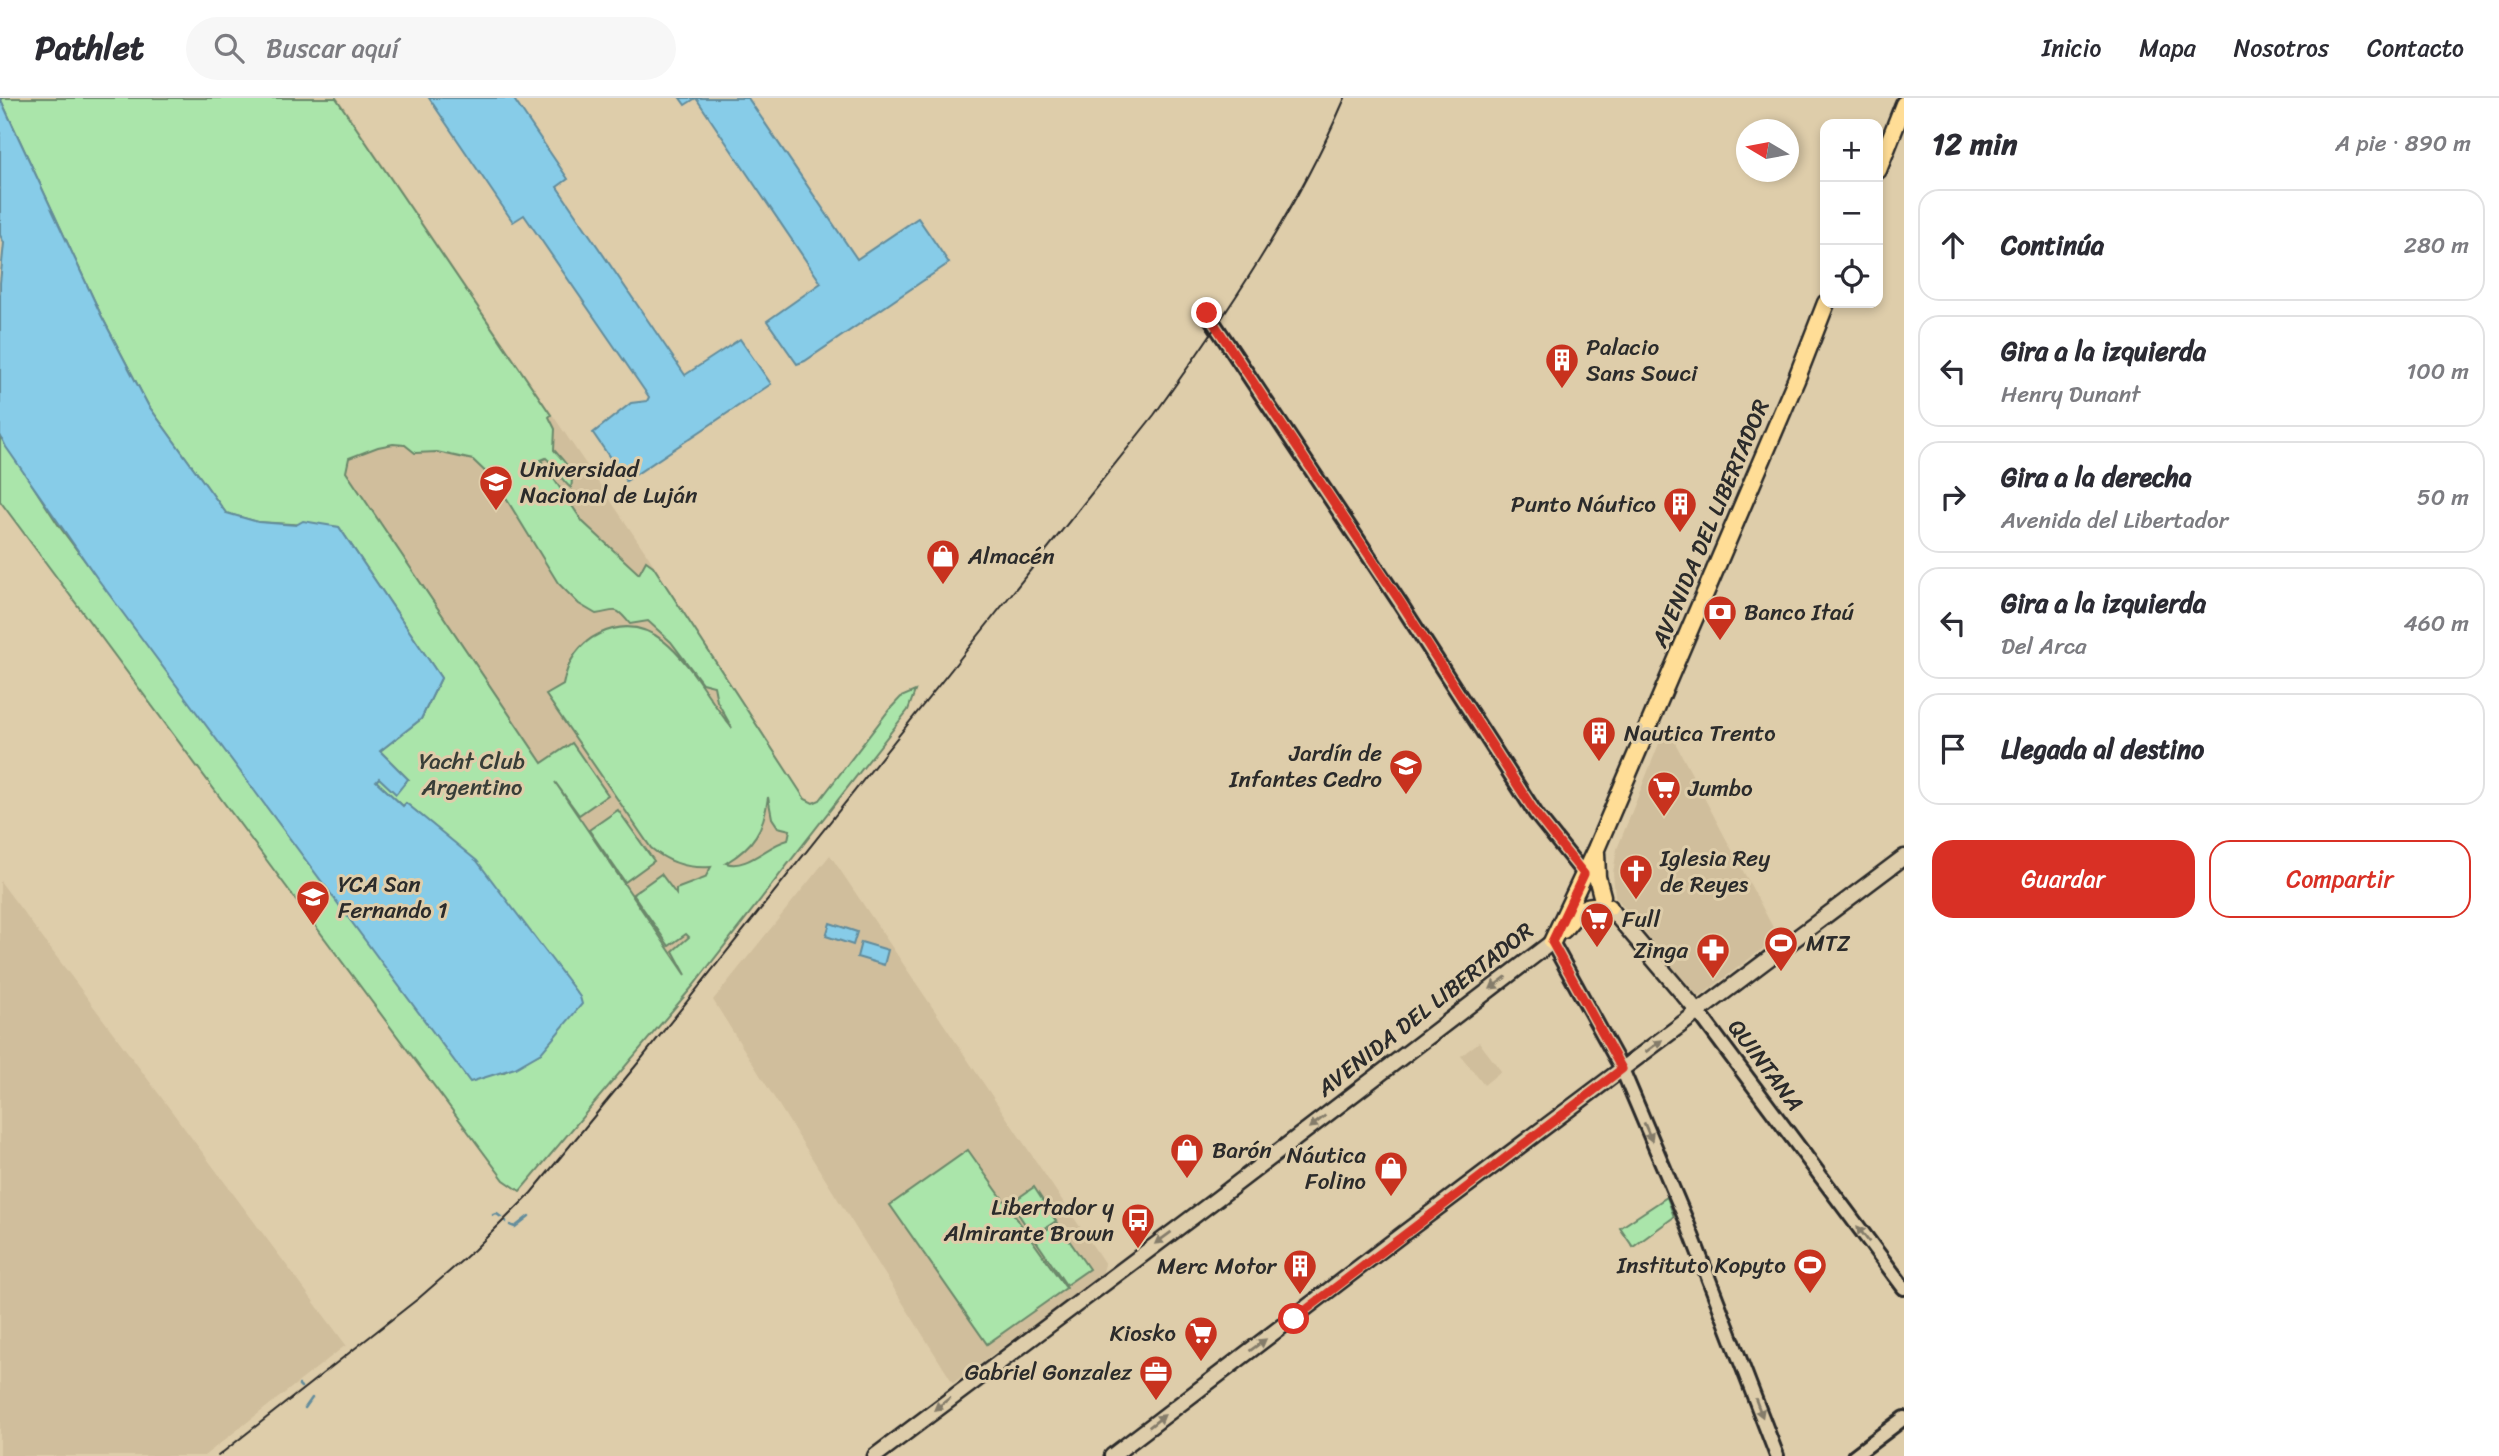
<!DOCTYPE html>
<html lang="es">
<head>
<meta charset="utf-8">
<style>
  :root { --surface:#fff; --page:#f7f7f7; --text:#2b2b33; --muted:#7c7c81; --line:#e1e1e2; --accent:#d93025 }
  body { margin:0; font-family:Sriracha,sans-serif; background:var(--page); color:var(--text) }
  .controls { position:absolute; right:21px; top:21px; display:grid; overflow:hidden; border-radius:14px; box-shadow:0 4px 10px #0003 }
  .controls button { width:63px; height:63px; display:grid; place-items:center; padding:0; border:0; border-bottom:2px solid var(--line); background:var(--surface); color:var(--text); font:35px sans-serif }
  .compass { position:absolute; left:1736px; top:21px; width:63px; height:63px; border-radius:50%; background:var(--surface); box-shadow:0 4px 10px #0003; rotate:280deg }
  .stop { position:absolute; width:21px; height:21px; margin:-16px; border:5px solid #d93025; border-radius:50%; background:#fff }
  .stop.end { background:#d93025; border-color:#fff; box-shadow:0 2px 7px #0008 }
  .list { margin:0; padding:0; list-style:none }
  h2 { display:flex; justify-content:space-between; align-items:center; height:91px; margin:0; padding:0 28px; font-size:30px }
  h2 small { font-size:23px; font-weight:400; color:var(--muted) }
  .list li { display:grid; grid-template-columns:46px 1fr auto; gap:21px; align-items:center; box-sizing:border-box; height:112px; margin:0 14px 14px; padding:0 14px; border:2px solid var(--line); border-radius:21px }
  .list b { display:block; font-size:26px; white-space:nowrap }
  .list p { margin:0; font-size:23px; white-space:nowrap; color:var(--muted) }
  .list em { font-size:23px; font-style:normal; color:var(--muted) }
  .actions { display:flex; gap:14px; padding:21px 28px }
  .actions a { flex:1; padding:16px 0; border:2px solid var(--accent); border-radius:21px; text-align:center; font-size:24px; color:var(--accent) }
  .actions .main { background:var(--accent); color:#fff }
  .icon { flex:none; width:38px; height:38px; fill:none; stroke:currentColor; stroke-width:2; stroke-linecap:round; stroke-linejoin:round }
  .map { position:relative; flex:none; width:1904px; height:1358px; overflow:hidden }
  header { display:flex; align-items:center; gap:42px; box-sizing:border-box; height:98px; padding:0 35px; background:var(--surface); border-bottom:2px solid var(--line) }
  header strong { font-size:33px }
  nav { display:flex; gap:38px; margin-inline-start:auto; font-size:24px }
  .search { width:490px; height:63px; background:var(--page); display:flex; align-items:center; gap:18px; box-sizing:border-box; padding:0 24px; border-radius:38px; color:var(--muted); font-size:26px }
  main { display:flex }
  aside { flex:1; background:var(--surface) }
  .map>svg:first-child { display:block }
  .built { fill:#d0be9c }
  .green { fill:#aae5aa; stroke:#6a886a; stroke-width:2; fill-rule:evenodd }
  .water { fill:#87cce8; stroke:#628c9c; stroke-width:2 }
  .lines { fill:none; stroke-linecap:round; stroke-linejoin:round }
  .stream { stroke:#628c9c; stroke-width:2.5 }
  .tertiary-casing { stroke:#2b2b2b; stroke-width:18 }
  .secondary-casing { stroke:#2b2b2b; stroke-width:19 }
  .primary-casing { stroke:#2b2b2b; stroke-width:21 }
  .tertiary { stroke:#decdaa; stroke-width:12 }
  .secondary { stroke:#decdaa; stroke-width:14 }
  .primary { stroke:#ffdd96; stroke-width:16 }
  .tram { stroke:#2b2b2b; stroke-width:2 }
  .oneway { fill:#847c6a }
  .route { stroke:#d93025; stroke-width:9 }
  .labels { text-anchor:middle; stroke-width:6; stroke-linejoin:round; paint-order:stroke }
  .poi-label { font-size:23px; fill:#2b2b2b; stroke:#decdaa; text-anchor:start }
  .street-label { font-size:23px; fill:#2b2b2b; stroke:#decdaa }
  .park-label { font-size:23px; fill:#383e38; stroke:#decdaa }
</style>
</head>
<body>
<header>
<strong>Pathlet</strong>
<div class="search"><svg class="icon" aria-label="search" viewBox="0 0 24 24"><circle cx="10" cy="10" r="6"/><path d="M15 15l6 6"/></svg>Buscar aquí</div>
<nav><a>Inicio</a><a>Mapa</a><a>Nosotros</a><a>Contacto</a></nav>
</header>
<main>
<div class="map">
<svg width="1904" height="1358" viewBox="0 0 1904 1358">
  <rect width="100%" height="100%" fill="#decdaa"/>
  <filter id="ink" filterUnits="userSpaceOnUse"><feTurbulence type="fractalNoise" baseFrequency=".0143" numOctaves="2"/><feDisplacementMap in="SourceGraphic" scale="14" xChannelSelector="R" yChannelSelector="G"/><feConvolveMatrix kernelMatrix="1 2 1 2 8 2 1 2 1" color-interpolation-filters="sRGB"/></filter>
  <g filter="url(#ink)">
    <!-- built -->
    <path class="built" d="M136,0h202l308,455 173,267 -126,166 -584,-866z
      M1664,633l7,4 107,202 -80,61 -83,-102 -2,-23 4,-24z
      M830,757l275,409 -3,11 -149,108 -240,-383z
      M0,783l346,464 -142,111h-204z
      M1479,944l22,29 -17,14 -23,-29z"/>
    <!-- green -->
    <path class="green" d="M0,0h336l215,317 -2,2 6,12 -1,21c11,13 21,20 17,38 -12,-9 -14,-21 -25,-30l-5,2 42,62 56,52 7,-13 7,5 152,233 8,4 7,-3 69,-90 12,-13 14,-6 -7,19 -215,276 -173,205 -16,-11 -504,-679v-66l59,91 299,403 144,144 39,-20 -64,-191 -71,-59 -3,3 -27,-25 3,-3 29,1 -28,-28 41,-32 20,-41 -102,-151 -81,-5 -32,-9 -78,-108 -47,-90zM393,346l12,1 10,8 22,-1 36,8 23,22 62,101 21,21 17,10c21,-3 19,-9 34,10l18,-3 23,21 31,41 12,3 3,15 15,27c-34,-40 -67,-126 -133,-94 -21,10 -32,29 -36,51l-17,10 105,153c18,15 37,21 60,19l-6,11 -29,11v5l-15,-20 -28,20 36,52 17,-12 3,3 -16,14 13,24 -131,-193 24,33 29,-20 -36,-52 -30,20 -196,-291 3,-14 29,-11zM768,699l4,21 6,9 12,3 -2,10c-21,5 -41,30 -62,23 28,-17 38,-34 42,-66z
      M618,712l36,51 -29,21 -36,-52z
      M968,1052l98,138 -79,56 -97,-139z
      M1034,1089l22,34 -23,15 -22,-33z
      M1667,1099l7,20 -41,30 -13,-19z
      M1057,1125l32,46 -23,16 -32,-47z"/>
    <!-- water -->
    <path class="water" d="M0,0l101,217 47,90 78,108 32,9 38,3 7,-4 36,6 102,151 -20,41 -41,32 28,28 -12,15 -17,-16 -3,3 27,25 3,-3 71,58 103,136 2,7 -41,49 -26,15 -45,14 -373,-504 -91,-131 -6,-12v-152l4,-40 -4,-8z
      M429,0h84l55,81 -11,8 128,188 55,-36 31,45 -145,97 -33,-48 38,-30 16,-2 2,-4 -125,-182 -11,7z
      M680,0h68l109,161 61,-41 31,45 -144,98 -8,3 -30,-43 54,-38 -125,-185 -11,7z
      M830,825l27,9 -4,13 -27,-9z
      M861,844l27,8 -4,15 -27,-8z"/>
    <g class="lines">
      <!-- stream -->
      <path class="stream" d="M493,1117l4,-1 4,3
        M506,1123v1
        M510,1127l5,2 14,-11
        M299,1287l2,2
        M305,1310l7,-10"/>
      <!-- tertiary casing -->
      <g class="tertiary-casing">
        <path id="tertiary" d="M1207,215l193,290 136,211 48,60
          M1552,844l70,127 64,151 91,236
          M1699,915l205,275
          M1854,1358l50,-38"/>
      </g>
      <!-- secondary casing -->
      <g class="secondary-casing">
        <path id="secondary" d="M1609,809l90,106
          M875,1358l343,-258 334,-256
          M1112,1358l292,-223 500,-376"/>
      </g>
      <!-- primary casing -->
      <g class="primary-casing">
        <path id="primary" d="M1878,72l26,-66
          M1596,755l1,24 5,19
          M1563,832c16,-19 19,-28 46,-23
          M1552,844l44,-93 200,-469 30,-77"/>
      </g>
      <!-- tertiary -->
      <use href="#tertiary" class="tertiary"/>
      <!-- secondary -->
      <use href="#secondary" class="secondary"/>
      <!-- primary -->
      <use href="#primary" class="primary"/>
      <!-- tram -->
      <path class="tram" d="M218,1358l201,-158 55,-48 57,-57 107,-130 516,-648c72,-100 142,-203 191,-317"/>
    </g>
    <!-- one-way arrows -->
    <defs><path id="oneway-solid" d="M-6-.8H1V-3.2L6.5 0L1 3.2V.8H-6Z" transform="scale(1.75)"/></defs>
    <g class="oneway">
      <use href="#oneway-solid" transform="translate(1498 885) rotate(143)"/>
      <use href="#oneway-solid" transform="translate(1654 948) rotate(-36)"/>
      <use href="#oneway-solid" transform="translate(1317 1024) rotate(143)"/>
      <use href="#oneway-solid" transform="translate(1648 1034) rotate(67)"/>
      <use href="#oneway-solid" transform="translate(1863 1136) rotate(-127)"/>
      <use href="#oneway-solid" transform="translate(1163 1140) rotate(144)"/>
      <use href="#oneway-solid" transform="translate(1258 1247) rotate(-36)"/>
      <use href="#oneway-solid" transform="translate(942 1306) rotate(142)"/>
      <use href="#oneway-solid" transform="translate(1759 1310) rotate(69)"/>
      <use href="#oneway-solid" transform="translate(1157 1323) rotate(-38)"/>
    </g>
  </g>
  <g class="lines" filter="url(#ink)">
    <!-- route -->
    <path class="route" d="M1207,215l194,290 135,211 48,60 -32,68 70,127 -328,250"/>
  </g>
  <!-- icons -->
  <defs>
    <g id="building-pin" transform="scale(1.75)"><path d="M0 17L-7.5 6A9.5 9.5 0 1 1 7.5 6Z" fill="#c8321e" stroke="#decdaa"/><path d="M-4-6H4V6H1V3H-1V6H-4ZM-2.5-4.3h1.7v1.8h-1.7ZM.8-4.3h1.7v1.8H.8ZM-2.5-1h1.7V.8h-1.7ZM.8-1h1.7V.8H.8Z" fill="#fff"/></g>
    <g id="university-pin" transform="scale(1.75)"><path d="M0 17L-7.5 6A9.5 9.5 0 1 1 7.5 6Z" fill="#c8321e" stroke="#decdaa"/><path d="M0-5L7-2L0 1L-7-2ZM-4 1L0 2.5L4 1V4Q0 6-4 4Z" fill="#fff"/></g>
    <g id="shop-pin" transform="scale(1.75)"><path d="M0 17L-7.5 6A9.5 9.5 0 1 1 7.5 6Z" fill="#c8321e" stroke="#decdaa"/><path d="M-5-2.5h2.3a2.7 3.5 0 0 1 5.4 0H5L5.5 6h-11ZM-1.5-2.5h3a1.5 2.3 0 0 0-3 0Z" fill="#fff"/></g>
    <g id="bank-pin" transform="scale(1.75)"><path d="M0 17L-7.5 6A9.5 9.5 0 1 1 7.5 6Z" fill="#c8321e" stroke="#decdaa"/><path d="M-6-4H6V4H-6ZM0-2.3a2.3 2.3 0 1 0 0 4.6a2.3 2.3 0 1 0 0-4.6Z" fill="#fff"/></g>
    <g id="school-pin" transform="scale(1.75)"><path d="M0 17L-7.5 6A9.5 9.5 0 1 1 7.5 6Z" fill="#c8321e" stroke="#decdaa"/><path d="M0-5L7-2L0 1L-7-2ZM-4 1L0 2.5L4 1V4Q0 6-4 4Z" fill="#fff"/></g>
    <g id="supermarket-pin" transform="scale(1.75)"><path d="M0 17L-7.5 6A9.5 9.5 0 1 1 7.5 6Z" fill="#c8321e" stroke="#decdaa"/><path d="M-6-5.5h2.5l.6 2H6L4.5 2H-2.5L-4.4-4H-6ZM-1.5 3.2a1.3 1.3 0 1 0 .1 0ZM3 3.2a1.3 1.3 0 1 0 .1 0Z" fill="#fff"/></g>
    <g id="church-pin" transform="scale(1.75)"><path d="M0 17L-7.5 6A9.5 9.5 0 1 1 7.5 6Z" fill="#c8321e" stroke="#decdaa"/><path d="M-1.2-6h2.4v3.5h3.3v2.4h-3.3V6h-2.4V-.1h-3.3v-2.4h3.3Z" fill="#fff"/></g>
    <g id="stadium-pin" transform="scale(1.75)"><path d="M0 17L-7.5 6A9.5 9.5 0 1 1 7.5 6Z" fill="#c8321e" stroke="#decdaa"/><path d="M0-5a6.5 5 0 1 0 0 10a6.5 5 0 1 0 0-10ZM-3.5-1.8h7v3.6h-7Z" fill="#fff"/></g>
    <g id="pharmacy-pin" transform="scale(1.75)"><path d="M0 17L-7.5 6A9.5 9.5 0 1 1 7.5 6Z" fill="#c8321e" stroke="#decdaa"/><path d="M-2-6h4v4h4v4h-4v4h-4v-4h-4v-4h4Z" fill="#fff"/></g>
    <g id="bus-pin" transform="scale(1.75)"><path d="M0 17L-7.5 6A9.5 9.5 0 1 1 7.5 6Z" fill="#c8321e" stroke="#decdaa"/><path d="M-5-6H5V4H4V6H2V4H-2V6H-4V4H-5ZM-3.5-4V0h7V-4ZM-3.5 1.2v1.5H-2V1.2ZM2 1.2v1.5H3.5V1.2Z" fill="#fff"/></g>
    <g id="office-pin" transform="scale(1.75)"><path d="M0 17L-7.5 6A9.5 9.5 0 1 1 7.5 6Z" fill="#c8321e" stroke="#decdaa"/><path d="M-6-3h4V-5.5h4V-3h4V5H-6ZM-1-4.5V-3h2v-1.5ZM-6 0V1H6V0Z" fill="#fff"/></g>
  </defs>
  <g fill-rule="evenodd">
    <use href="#building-pin" x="1562" y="262"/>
    <use href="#university-pin" x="496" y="384"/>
    <use href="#building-pin" x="1680" y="406"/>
    <use href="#shop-pin" x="943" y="458"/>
    <use href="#bank-pin" x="1720" y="514"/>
    <use href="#building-pin" x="1599" y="635"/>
    <use href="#school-pin" x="1406" y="668"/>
    <use href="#supermarket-pin" x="1664" y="690"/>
    <use href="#church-pin" x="1636" y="773"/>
    <use href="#school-pin" x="313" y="799"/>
    <use href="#supermarket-pin" x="1597" y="821"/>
    <use href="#stadium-pin" x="1781" y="845"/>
    <use href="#pharmacy-pin" x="1713" y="852"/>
    <use href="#shop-pin" x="1187" y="1052"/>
    <use href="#shop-pin" x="1391" y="1070"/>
    <use href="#bus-pin" x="1138" y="1122"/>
    <use href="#stadium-pin" x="1810" y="1167"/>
    <use href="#building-pin" x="1300" y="1168"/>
    <use href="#supermarket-pin" x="1201" y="1235"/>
    <use href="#office-pin" x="1156" y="1274"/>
  </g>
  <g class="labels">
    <!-- poi labels -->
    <g class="poi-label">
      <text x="1586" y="257">Palacio<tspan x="1586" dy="26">Sans Souci</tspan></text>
      <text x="520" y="379">Universidad<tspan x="520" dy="26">Nacional de Luján</tspan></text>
      <text x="1656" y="414" text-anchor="end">Punto Náutico</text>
      <text x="968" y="466">Almacén</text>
      <text x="1744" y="522">Banco Itaú</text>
      <text x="1624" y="643">Nautica Trento</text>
      <text x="1382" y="663" text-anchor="end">Jardín de<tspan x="1382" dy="26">Infantes Cedro</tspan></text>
      <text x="1688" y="698">Jumbo</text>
      <text x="1660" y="768">Iglesia Rey<tspan x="1660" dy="26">de Reyes</tspan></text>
      <text x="338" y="794">YCA San<tspan x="338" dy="26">Fernando 1</tspan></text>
      <text x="1622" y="829">Full</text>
      <text x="1806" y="853">MTZ</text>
      <text x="1688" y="860" text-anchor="end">Zinga</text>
      <text x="1212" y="1060">Barón</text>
      <text x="1366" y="1065" text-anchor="end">Náutica<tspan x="1366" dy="26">Folino</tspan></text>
      <text x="1114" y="1117" text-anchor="end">Libertador y<tspan x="1114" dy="26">Almirante Brown</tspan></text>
      <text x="1786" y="1175" text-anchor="end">Instituto Kopyto</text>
      <text x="1276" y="1176" text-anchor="end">Merc Motor</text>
      <text x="1176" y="1243" text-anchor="end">Kiosko</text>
      <text x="1132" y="1282" text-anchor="end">Gabriel Gonzalez</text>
    </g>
    <!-- street labels -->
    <g class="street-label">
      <text transform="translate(1710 425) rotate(-67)" y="8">AVENIDA DEL LIBERTADOR</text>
      <text transform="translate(1425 911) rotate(-38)" y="8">AVENIDA DEL LIBERTADOR</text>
      <text transform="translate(1766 967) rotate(53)" y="8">QUINTANA</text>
    </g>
    <!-- park labels -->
    <g class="park-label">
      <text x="472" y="671">Yacht Club<tspan x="472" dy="26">Argentino</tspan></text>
    </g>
  </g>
</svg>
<div class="controls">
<button>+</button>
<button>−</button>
<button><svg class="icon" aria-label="locate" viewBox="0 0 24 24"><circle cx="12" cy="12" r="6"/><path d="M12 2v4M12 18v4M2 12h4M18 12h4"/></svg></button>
</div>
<svg class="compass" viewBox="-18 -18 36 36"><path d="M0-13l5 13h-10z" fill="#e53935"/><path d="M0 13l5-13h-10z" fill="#7c7c81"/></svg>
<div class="stop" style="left:1294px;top:1221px"></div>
<div class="stop end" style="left:1207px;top:215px"></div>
</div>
<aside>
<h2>12 min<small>A pie · 890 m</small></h2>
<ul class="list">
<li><svg class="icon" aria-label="ahead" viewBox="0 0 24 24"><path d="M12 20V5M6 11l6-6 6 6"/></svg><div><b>Continúa</b></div><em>280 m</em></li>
<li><svg class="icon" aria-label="left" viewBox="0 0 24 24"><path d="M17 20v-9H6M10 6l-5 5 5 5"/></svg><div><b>Gira a la izquierda</b><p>Henry Dunant</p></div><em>100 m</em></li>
<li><svg class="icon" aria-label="right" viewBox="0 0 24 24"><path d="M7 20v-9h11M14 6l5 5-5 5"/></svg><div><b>Gira a la derecha</b><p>Avenida del Libertador</p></div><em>50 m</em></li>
<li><svg class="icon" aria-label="left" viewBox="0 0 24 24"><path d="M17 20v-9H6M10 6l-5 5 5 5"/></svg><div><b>Gira a la izquierda</b><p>Del Arca</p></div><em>460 m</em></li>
<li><svg class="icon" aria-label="arrive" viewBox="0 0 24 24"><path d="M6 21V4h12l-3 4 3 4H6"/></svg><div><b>Llegada al destino</b></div></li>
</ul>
<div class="actions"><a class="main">Guardar</a><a>Compartir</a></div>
</aside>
</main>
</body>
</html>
